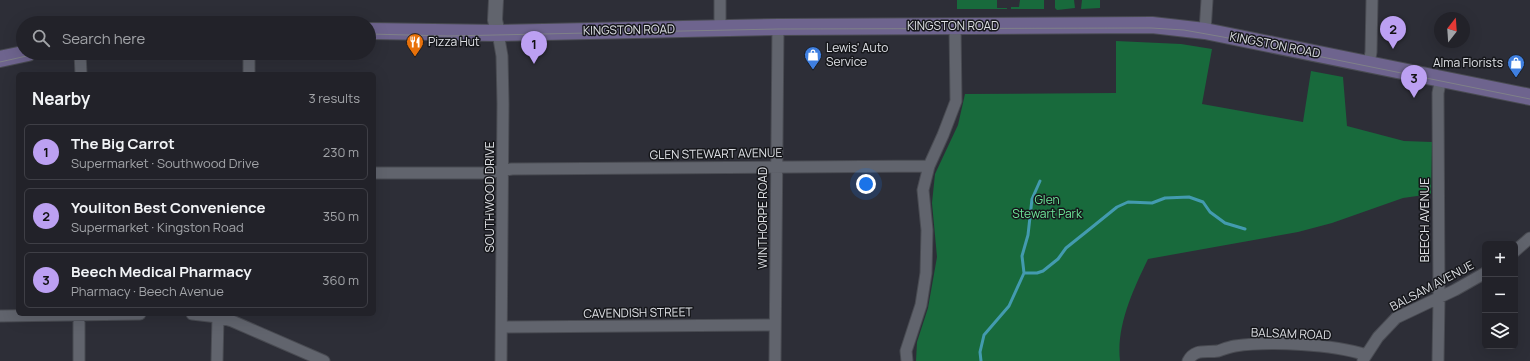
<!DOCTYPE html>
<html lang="en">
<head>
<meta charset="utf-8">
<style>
  :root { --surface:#222229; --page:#2e2f35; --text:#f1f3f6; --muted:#a2a4a8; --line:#3f3f46; --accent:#bca0f2 }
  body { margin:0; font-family:Manrope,sans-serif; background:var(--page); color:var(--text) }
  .controls { position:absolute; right:12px; bottom:12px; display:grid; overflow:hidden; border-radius:6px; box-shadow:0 4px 16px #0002 }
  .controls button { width:36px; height:36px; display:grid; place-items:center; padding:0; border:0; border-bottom:1px solid var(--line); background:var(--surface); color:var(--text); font:20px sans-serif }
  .compass { position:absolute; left:1434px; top:12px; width:36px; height:36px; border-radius:50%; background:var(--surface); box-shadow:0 4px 16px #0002; rotate:17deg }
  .you { position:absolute; left:866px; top:184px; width:14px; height:14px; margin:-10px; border:3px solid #fff; border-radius:50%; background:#1a73e8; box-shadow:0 0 0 6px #1a73e833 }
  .badge { display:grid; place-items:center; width:26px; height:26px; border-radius:50%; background:var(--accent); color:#111; font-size:13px; font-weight:700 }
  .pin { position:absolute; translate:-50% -33px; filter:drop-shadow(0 1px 2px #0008) }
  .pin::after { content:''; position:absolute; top:21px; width:14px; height:12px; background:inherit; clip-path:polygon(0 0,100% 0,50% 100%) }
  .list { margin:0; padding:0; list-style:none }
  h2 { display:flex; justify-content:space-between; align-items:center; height:52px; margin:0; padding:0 16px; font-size:17px }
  h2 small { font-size:13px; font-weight:400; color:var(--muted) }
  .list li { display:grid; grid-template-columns:26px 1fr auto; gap:12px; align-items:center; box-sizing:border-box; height:56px; margin:0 8px 8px; padding:0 8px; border:1px solid var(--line); border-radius:6px }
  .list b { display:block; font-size:15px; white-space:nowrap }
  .list p { margin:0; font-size:13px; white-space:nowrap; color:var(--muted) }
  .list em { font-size:13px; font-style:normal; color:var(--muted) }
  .icon { flex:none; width:22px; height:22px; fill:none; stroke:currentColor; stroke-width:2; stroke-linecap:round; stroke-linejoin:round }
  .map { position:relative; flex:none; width:1530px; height:361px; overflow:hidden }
  .search { position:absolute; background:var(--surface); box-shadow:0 4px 16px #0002; left:16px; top:16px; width:360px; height:44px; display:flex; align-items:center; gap:10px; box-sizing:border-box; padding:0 14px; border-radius:22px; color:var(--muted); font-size:15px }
  .panel { position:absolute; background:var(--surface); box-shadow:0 4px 16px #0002; left:16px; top:72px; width:360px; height:244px; border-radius:6px }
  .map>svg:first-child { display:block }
  .green { fill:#186a3c }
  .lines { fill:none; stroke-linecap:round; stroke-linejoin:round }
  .stream { stroke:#439baf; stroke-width:3 }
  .minor-casing { stroke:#494b52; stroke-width:13 }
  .tertiary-casing { stroke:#494b52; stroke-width:16 }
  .secondary-casing { stroke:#494b52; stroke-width:18 }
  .minor { stroke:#61646d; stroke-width:11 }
  .tertiary { stroke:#61646d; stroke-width:14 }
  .secondary { stroke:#6e648e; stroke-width:16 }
  .tram { stroke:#7f8188; stroke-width:1 }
  .labels { text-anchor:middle; stroke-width:3; stroke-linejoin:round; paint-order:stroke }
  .street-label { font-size:12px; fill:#dee0e5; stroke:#16171b }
  .poi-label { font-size:12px; fill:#dee0e5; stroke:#16171b; text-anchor:start }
  .park-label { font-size:12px; fill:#6de699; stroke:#16171b }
</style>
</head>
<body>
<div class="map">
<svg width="1530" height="361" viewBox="0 0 1530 361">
  <rect width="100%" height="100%" fill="#2d2e37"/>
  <!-- green -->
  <path class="green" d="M957,0h40v8h10v1h-50z
    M1020,0h24v9h-33v-2h8z
    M1055,0h19l1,8 -18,2 -2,-2z
    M1082,0h18v8l-19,1z
    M1116,41l65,3 31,5 -10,55 101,18 8,-51 32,6 4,49 57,15 28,1 -1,52 -28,4 -71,25 -34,9 -150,27c-15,31 -32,67 -28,102h-204l1,-19 11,-34 9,-51 -5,-54 3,-29 23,-49 7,-31 151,-1z"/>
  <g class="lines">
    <!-- stream -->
    <path class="stream" d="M1024,273h13l6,-2 15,-12 8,-11 25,-20 26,-21 11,-5 24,1 13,-5 24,-1 14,5 7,10 15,11 20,6
      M981,361l-1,-9 4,-17 25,-29 15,-33 -2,-17 6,-21 4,-36 8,-18"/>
    <!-- minor casing -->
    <g class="minor-casing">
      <path id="minor" d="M720,0v28
        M1205,31l2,-31
        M498,33l4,23 1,48 -2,257
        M80,53l1,21
        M249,53v21
        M1369,64l2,-12 1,-52
        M374,173h112l26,-4 417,-3
        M1515,251l15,-13
        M192,314l26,3 14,4 92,40
        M0,316l140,-2
        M502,327l273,-2
        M1363,360l15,-23 18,-19 59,-28 30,-17
        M79,361v-47
        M217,361l1,-44
        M775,361l3,-334
        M907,361l-1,-10 15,-46 5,-32 1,-43 -4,-40 6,-24 14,-31 13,-34 -1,-75
        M1188,361c7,-13 18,-8 30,-10 6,-2 11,-4 17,-5 35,-5 98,-2 131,9
        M1438,361l1,-63 -1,-205 3,-15"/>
    </g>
    <!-- tertiary casing -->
    <g class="tertiary-casing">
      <path id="tertiary" d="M496,0l-1,20 3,13"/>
    </g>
    <!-- secondary casing -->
    <g class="secondary-casing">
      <path id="secondary" d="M369,31l129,2 280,-6 374,-2 53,6 325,66
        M0,59l28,-6"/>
    </g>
    <!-- minor -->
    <use href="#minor" class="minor"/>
    <!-- tertiary -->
    <use href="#tertiary" class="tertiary"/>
    <!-- secondary -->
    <use href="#secondary" class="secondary"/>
    <!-- tram -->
    <path class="tram" d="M197,23h24
      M369,34l79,2 330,-7 373,-1 33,2 39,7 307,62
      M0,62l40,-9"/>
  </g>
  <!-- icons -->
  <defs>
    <g id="restaurant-pin" transform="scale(0.9)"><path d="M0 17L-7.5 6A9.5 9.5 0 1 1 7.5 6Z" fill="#e8710a" stroke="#16171b"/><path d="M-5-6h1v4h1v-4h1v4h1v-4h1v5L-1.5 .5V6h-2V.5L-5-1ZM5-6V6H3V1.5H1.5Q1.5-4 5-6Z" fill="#fff"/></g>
    <g id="shop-pin" transform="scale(0.9)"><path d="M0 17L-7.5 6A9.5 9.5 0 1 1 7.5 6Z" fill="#3f7fe0" stroke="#16171b"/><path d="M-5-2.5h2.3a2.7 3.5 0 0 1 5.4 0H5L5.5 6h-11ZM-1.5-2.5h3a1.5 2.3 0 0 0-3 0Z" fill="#fff"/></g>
  </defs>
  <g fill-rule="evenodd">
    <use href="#restaurant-pin" x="415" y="42"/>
    <use href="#shop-pin" x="813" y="55"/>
    <use href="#shop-pin" x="1516" y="63"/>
  </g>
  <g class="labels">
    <!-- street labels -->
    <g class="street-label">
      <text x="953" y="30">KINGSTON ROAD</text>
      <text transform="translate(629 30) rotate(-1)" y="4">KINGSTON ROAD</text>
      <text transform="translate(1275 45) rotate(11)" y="4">KINGSTON ROAD</text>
      <text transform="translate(716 154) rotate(-1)" y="4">GLEN STEWART AVENUE</text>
      <text transform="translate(490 197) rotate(-90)" y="4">SOUTHWOOD DRIVE</text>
      <text transform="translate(763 218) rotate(-90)" y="4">WINTHORPE ROAD</text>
      <text transform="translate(1425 220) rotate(-90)" y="4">BEECH AVENUE</text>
      <text transform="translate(1432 286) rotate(-28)" y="4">BALSAM AVENUE</text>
      <text transform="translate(638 313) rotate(-1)" y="4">CAVENDISH STREET</text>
      <text transform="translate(1291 334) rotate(2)" y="4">BALSAM ROAD</text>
    </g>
    <!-- poi labels -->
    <g class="poi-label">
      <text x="428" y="46">Pizza Hut</text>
      <text x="826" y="52">Lewis' Auto<tspan x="826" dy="14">Service</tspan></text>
      <text x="1503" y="67" text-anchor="end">Alma Florists</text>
    </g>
    <!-- park labels -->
    <g class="park-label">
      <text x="1047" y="204">Glen<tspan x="1047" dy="14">Stewart Park</tspan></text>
    </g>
  </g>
</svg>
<div class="controls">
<button>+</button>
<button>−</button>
<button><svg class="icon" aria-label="layers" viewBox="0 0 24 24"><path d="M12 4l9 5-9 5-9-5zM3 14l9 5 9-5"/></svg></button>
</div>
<svg class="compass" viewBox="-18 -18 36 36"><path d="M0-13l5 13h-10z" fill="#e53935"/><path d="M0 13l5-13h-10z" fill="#a2a4a8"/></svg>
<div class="you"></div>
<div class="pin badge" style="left:534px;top:64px">1</div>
<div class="pin badge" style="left:1393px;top:49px">2</div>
<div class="pin badge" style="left:1414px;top:98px">3</div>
<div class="search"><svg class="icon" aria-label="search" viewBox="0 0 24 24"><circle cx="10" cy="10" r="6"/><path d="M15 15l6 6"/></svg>Search here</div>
<section class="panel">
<h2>Nearby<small>3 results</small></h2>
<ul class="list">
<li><span class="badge">1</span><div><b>The Big Carrot</b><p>Supermarket · Southwood Drive</p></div><em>230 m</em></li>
<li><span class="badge">2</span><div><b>Youliton Best Convenience</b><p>Supermarket · Kingston Road</p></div><em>350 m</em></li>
<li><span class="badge">3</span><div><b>Beech Medical Pharmacy</b><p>Pharmacy · Beech Avenue</p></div><em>360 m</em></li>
</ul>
</section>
</div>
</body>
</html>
